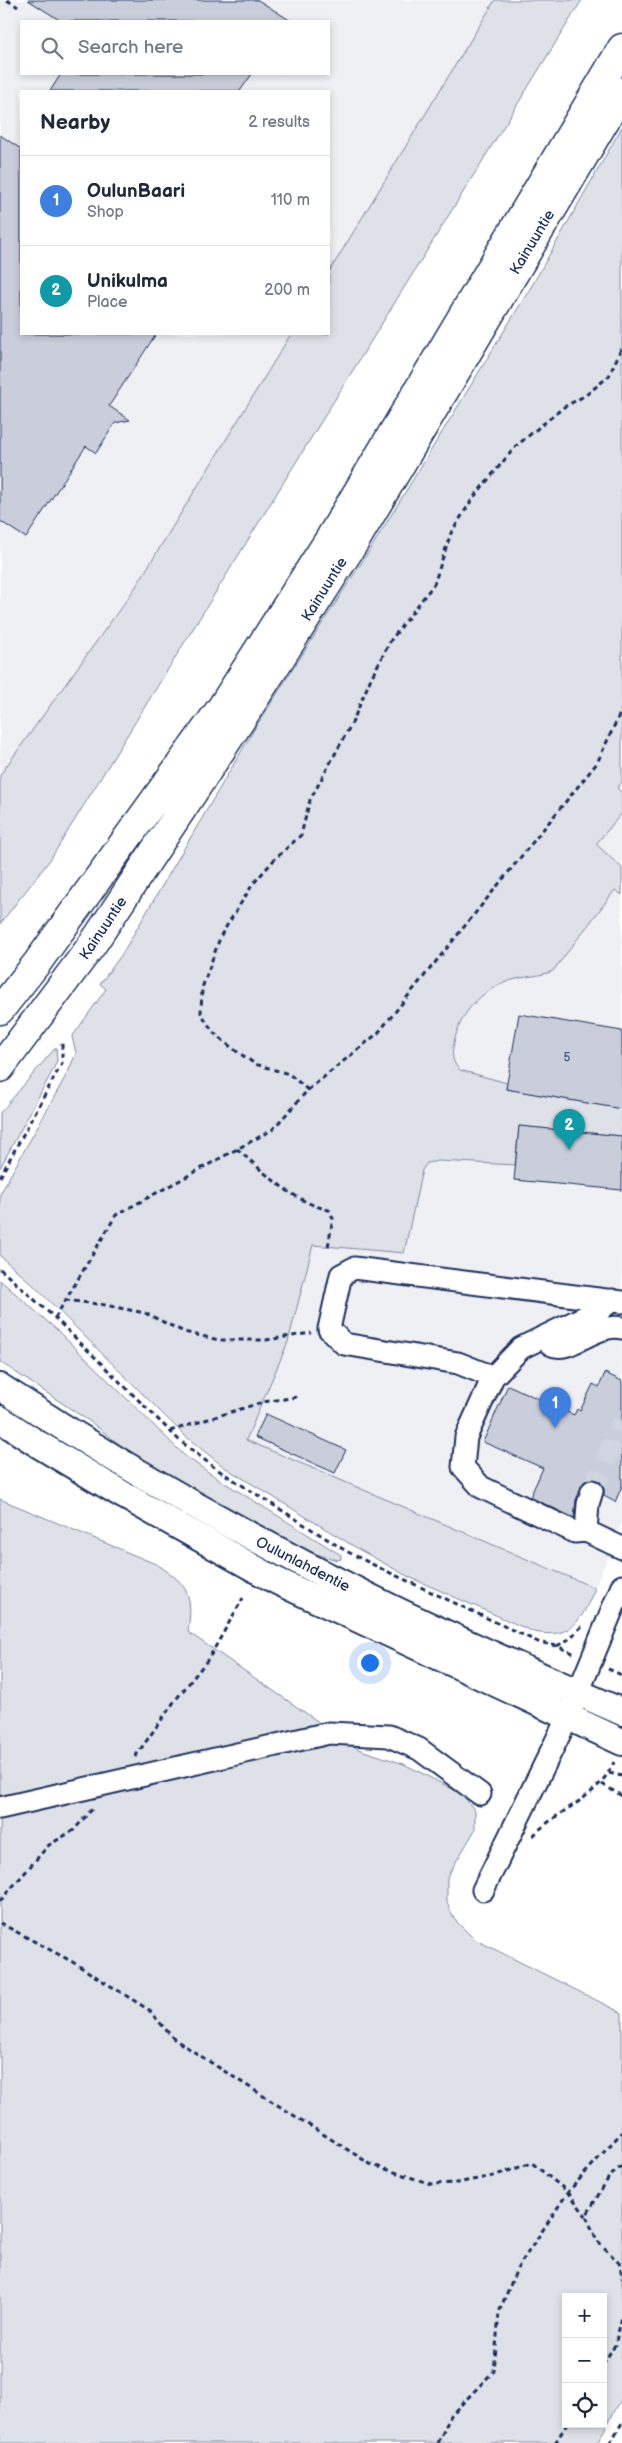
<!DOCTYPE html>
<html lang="en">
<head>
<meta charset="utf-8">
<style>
  :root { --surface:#fff; --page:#f6f6f7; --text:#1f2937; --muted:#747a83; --line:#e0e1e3; --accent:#db2777 }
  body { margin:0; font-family:"Balsamiq Sans",sans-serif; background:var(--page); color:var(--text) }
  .controls { position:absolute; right:15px; bottom:15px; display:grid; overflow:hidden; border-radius:0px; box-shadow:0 2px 8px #0003 }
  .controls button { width:45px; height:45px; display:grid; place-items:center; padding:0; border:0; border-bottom:1px solid var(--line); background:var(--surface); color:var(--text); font:25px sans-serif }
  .you { position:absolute; left:369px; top:1662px; width:18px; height:18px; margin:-12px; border:4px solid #fff; border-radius:50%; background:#1a73e8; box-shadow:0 0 0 8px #1a73e833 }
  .badge { display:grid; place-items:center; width:32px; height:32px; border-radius:50%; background:var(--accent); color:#fff; font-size:16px; font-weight:700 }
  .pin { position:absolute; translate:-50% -41px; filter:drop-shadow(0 1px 2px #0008) }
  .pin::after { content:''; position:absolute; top:26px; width:18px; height:15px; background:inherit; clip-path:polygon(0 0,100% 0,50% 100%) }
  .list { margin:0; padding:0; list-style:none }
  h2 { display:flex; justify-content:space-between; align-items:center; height:65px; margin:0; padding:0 20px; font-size:21px }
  h2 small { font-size:16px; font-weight:400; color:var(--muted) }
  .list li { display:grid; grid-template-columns:32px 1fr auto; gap:15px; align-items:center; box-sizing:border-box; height:90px; padding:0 20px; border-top:1px solid var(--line) }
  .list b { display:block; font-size:19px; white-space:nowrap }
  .list p { margin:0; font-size:16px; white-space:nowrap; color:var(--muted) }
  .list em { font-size:16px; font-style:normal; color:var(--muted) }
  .icon { flex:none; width:28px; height:28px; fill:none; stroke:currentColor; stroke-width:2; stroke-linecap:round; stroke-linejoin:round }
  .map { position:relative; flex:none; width:622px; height:2443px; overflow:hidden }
  .search { position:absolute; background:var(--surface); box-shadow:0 2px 8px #0003; left:20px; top:20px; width:310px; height:55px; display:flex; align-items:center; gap:12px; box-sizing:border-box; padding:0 18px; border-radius:0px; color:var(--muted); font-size:19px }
  .panel { position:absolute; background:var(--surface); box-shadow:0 2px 8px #0003; left:20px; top:90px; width:310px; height:245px; border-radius:0px }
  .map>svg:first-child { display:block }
  .built { fill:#eff0f4; fill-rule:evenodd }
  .green { fill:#dee1e7; stroke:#7c88a2; fill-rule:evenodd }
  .building { fill:#caceda; stroke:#1b2f5e }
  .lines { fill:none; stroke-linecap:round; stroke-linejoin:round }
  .minor-tunnel { stroke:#d1d5df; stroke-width:21; stroke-dasharray:21 11; stroke-linecap:butt }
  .minor-casing { stroke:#1b2f5e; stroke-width:25 }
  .major-casing { stroke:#1b2f5e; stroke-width:30 }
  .highway-casing { stroke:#1b2f5e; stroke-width:31 }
  .path { stroke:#1b2f5e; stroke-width:3; stroke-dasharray:5 4; stroke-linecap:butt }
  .minor { stroke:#fff; stroke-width:21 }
  .major { stroke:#fff; stroke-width:26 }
  .highway { stroke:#fff; stroke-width:28 }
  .labels { text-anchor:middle; stroke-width:4; stroke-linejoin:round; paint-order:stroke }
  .number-label { font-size:12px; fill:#47577d }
  .street-label { font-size:15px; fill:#1b2f5e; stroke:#fff }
</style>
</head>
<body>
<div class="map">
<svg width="622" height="2443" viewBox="0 0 622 2443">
  <rect width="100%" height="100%" fill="#fff"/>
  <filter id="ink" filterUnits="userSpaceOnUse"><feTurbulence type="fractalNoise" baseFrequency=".02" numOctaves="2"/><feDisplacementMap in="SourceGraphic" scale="10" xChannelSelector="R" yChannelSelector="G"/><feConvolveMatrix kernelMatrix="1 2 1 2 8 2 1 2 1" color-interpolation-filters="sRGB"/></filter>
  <g filter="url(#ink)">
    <!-- built -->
    <path class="built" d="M0,0h495l-166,272v-181h-308v243h270l-156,254 -135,187zM21,21h308v53h-308z
      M622,782v741l-27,65 -349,-148 42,-98 25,-97 131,-236z"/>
    <!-- green -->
    <path class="green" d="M495,0h87l-532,860 -50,64v-149l135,-187 156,-254h38v-62z
      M622,127v655l-5,6 5,5v20l-26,31 26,24v27l-7,-5 -62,81c-12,5 -25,5 -37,8 -31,8 -53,29 -61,59 -3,13 -5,23 5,32l47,13 -1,6 116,20v27l-103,-10 -4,39 -77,-4 -11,2 -5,7 -18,83 -91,-8 -25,97 -42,98 349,148c-13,31 -22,52 -61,44l-125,-55 -49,-27 -136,-83 -40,-32 -154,-153 -30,-26v-62l68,-122 8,-19 -4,-16 34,-48 -6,-5 22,-30 133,-226 116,-180 160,-261z
      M56,1047l1,14 -5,11 -52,96v-55z
      M0,1280l57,50 128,126 32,22 124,77v4l-4,1 -32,-9 -163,-89 -50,-39 -92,-61z
      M0,1499l158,66c31,20 35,30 30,67l170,117 46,15 58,30 13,17v19l-28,47v25l7,17 20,20 148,74v385l-25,45h-597zM566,2297h37v127h-37z"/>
    <!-- building -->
    <path class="building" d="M28,0h230l33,21h-230z
      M61,74h191l-12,17h-190z
      M0,135l21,14v185h135l-47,72 21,14 -15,3 -19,30 -10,-7 -60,92 -26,-17z
      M519,1014l103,17v78l-116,-20z
      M519,1126l103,10v54l-108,-10z
      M605,1373l17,8v105l-7,16 -11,-6v-7l-3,-7 -11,-3 -6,3 -8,18 -2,18 -44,-21 13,-29 -60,-26 25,-57 66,30 3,-6 3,2 13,-27 6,3z
      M266,1414l80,36 -11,23 -80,-36z"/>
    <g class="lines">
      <!-- minor-tunnel -->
      <path class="minor-tunnel" d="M592,1491l30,-69"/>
      <!-- minor casing -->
      <g class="minor-casing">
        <path id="minor" d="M612,1300l-11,9 -80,39 -28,29 -27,60 -3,30 18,20 94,45 11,-1 36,17
          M543,1337c3,2 6,7 9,8 17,9 44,-23 70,-17
          M493,1377l-35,-14 -114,-19 -15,-15 12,-54 13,-7 268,34
          M586,1531l2,-27 4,-13
          M0,1808l329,-75 60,3 30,13 61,45
          M483,1890l85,-173 54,-131"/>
      </g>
      <!-- major casing -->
      <g class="major-casing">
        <path id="major" d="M0,1387c118,77 241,147 367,209 83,42 170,78 255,116
          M0,1419l38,25 87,52 152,85 345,161"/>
      </g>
      <!-- highway casing -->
      <g class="highway-casing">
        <path id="highway" d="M0,1010l37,-47 184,-255 109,-170 292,-490
          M0,1068l92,-123 149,-225 113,-177 268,-451"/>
      </g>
      <!-- path -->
      <path class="path" d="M7,0l11,7
        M308,1090l-19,-16 -34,-10 -23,-16 -19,-16 -12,-19 1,-25 19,-53 32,-51 20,-23 28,-26 9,-35 43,-79 18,-43 20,-38 43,-56 17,-51 22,-35 43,-52 48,-39 22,-12 23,-19 13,-29
        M237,1149c27,23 56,53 92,61l4,8 -5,29
        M0,1177l62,-114v-20
        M0,1269l55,49 124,122 36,28 131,83 36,18 156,73 19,4 18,8
        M65,1300l40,5 40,8 39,19 35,8h47l45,-7
        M55,1318l61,-103 156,-85 36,-40 70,-57 219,-270 25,-54
        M170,1431l93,-29 34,-5
        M557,1646l12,-7 15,-15
        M608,1669l14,6
        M135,1757l39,-55 35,-44 34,-60
        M609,1773l13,3
        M602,1784l20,12
        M533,1836c27,-29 63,-35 81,-74
        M0,1901l49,-56 25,-15 19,-22
        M0,1923l71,38 78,49 25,29 196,125 61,20 26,-1 36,-7 39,-13 36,29 18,24
        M622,2166l-13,11 -23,39 11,24 23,24 2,14
        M603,2364l12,-19 7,-28
        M438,2443l13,-28 43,-44 5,-59 18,-43 51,-77 54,-60
        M555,2443l12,-19
        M610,2443l12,-20"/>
      <!-- minor -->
      <use href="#minor" class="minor"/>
      <!-- major -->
      <use href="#major" class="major"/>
      <!-- highway -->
      <use href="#highway" class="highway"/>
    </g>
  </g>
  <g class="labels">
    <!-- number labels -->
    <g class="number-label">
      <text x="567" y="1061">5</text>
    </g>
    <!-- street labels -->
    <g class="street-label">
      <text transform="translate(532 242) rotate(-59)" y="5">Kainuuntie</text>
      <text transform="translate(324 589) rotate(-58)" y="5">Kainuuntie</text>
      <text transform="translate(103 928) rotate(-56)" y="5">Kainuuntie</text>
      <text transform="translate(303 1564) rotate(27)" y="5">Oulunlahdentie</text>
    </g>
  </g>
</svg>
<div class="controls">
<button>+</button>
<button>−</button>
<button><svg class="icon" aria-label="locate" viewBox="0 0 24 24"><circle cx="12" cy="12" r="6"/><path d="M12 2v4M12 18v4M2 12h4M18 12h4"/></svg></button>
</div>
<div class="you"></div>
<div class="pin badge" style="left:555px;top:1428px;background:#3f7fe0">1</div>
<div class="pin badge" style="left:569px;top:1150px;background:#0f9aa8">2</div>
<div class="search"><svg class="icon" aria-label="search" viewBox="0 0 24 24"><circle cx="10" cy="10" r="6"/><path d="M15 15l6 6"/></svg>Search here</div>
<section class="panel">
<h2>Nearby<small>2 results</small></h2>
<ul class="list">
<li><span class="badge" style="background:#3f7fe0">1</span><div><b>OulunBaari</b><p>Shop</p></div><em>110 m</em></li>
<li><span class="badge" style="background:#0f9aa8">2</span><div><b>Unikulma</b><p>Place</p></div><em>200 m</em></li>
</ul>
</section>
</div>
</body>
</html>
